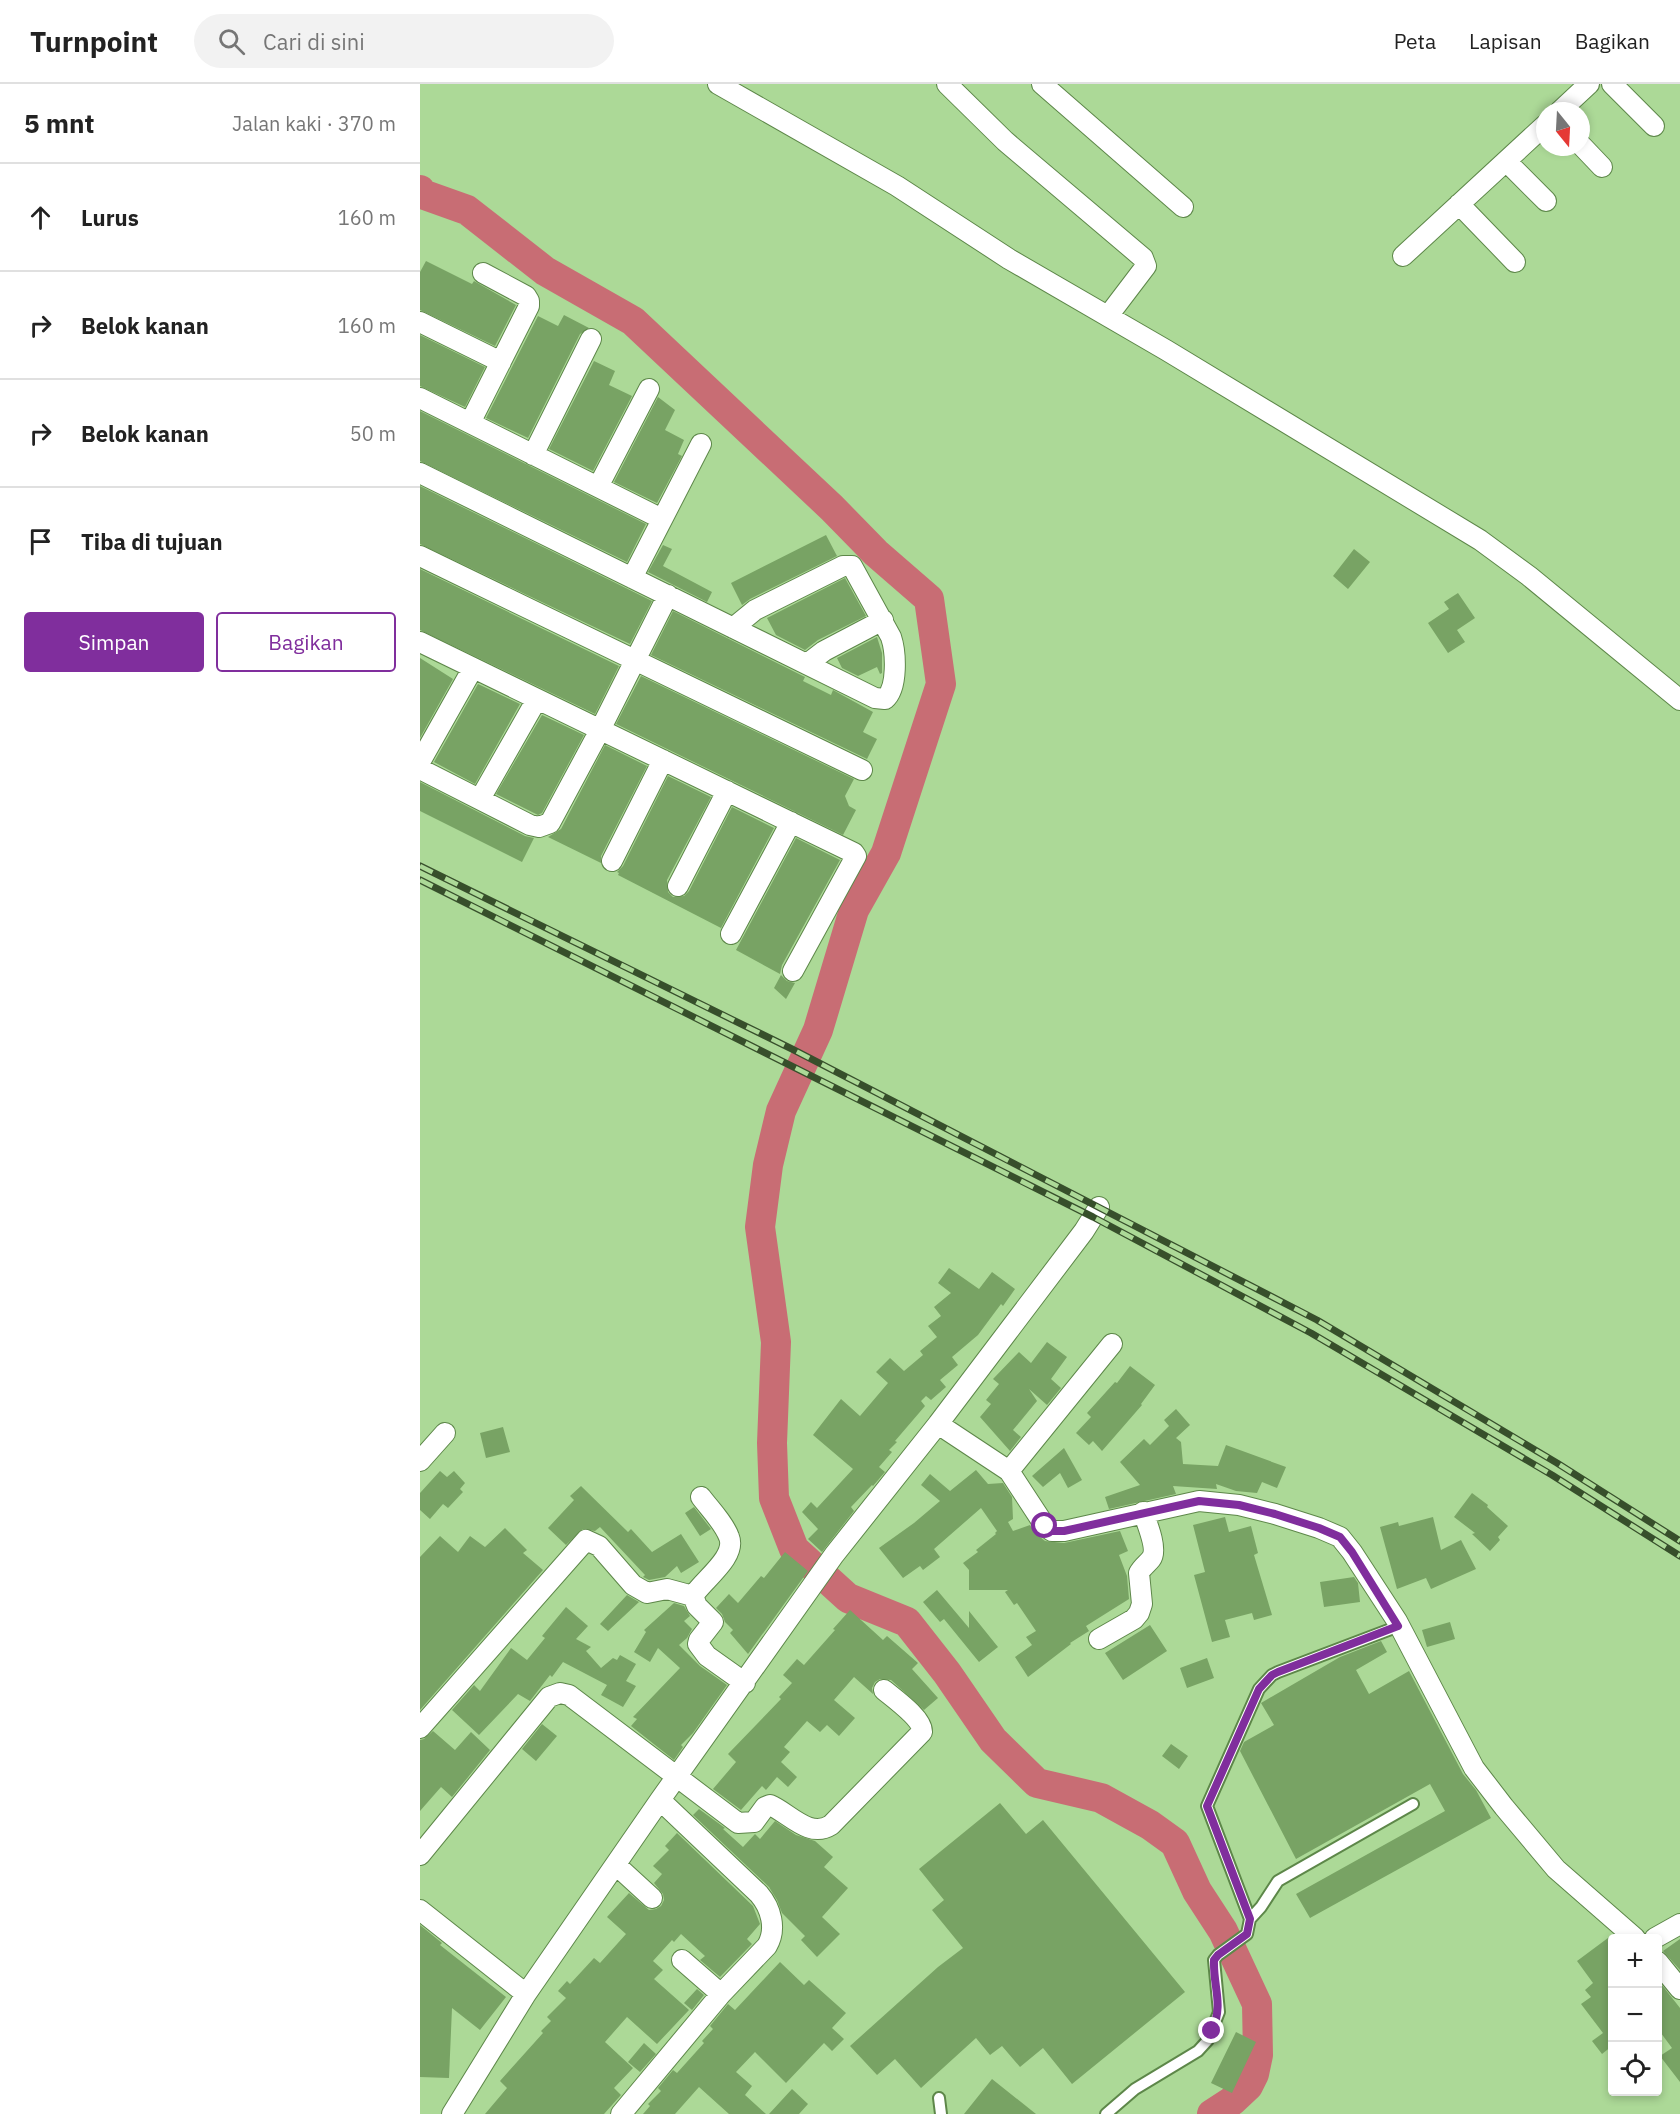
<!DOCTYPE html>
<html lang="id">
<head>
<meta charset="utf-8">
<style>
  :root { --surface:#fff; --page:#f2f2f2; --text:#222; --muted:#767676; --line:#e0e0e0; --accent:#802e9d }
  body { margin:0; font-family:"IBM Plex Sans",sans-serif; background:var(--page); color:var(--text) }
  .controls { position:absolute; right:18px; bottom:18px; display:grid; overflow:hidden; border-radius:6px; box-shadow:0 3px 9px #0003 }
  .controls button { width:54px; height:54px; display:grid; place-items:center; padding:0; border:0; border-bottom:2px solid var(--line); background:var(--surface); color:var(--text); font:30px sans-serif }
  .compass { position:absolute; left:1116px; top:18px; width:54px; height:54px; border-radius:50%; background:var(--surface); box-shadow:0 3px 9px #0003; rotate:162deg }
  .stop { position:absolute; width:18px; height:18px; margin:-14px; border:4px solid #802e9d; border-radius:50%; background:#fff }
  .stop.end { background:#802e9d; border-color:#fff; box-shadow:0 2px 6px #0008 }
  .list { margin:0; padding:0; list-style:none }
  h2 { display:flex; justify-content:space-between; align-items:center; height:78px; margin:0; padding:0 24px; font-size:26px }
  h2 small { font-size:20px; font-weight:400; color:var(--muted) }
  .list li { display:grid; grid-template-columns:39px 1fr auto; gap:18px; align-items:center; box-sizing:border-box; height:108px; padding:0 24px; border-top:2px solid var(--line) }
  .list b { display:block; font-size:22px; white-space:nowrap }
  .list em { font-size:20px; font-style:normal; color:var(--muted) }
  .actions { display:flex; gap:12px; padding:18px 24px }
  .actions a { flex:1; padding:14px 0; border:2px solid var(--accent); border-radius:6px; text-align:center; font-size:21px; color:var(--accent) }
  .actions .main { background:var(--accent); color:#fff }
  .icon { flex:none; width:33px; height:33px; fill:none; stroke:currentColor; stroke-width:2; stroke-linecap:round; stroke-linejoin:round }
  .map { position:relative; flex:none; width:1260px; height:2030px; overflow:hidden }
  header { display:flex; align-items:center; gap:36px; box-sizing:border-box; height:84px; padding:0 30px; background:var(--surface); border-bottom:2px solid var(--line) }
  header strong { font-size:28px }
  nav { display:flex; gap:33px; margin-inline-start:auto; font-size:21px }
  .search { width:420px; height:54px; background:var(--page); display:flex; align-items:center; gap:15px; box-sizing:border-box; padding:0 21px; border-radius:33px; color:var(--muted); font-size:22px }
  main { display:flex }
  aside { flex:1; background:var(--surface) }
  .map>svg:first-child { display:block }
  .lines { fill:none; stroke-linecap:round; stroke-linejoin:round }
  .river { stroke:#c86d74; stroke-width:30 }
  .building { fill:#78a364 }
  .service-casing { stroke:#5d8749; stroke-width:14 }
  .minor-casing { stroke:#5d8749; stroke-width:22 }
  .service { stroke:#fff; stroke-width:10 }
  .minor { stroke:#fff; stroke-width:20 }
  .rail-casing { stroke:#374f2b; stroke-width:7 }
  .rail { stroke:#acd997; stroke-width:4.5; stroke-dasharray:14; stroke-linecap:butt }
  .route { stroke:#802e9d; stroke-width:8 }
</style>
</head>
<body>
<header>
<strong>Turnpoint</strong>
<div class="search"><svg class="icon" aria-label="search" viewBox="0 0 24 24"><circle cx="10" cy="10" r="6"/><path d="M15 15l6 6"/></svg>Cari di sini</div>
<nav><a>Peta</a><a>Lapisan</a><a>Bagikan</a></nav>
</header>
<main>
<aside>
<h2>5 mnt<small>Jalan kaki · 370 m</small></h2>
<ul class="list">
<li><svg class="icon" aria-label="ahead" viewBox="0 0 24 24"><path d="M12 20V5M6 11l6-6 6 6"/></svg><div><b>Lurus</b></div><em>160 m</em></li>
<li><svg class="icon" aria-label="right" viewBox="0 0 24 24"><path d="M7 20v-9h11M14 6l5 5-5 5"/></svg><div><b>Belok kanan</b></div><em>160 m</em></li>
<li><svg class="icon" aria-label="right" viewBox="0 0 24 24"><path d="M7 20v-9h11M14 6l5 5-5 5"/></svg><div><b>Belok kanan</b></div><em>50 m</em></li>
<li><svg class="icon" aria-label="arrive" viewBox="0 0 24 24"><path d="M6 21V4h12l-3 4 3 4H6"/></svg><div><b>Tiba di tujuan</b></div></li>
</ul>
<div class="actions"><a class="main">Simpan</a><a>Bagikan</a></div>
</aside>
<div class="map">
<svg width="1260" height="2030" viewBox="0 0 1260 2030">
  <rect width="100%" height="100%" fill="#acd997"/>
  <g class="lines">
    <!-- river -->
    <path class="river" d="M0,106l2,4 45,16 78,61 88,50 199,187 44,45 53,46 12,85 -55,169 -32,57 -36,120 -37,81 -13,54 -8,62 16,115 -4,101 2,55 20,51 54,49 59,24 40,51 46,67 44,43 64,15 49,27 25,18 22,48 26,40 34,73 1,51 -4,19 -6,12 -16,15 -20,13"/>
  </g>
  <!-- building -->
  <path class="building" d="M6,177l46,23 2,-3 42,24 -21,41 -75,-36v-38z
    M144,231l25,13 -9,6 -52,104 -42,-20 52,-102 20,10z
    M0,251l65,32 -20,40 -45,-21z
    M174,277l21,10 -6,14 23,11 -39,75 -44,-22z
    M238,313l17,13 -10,20 19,10 -6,14 4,2 -25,47 -43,-21z
    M0,327l226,113 -19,38 -207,-101z
    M0,402l232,115 -22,43 -210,-100z
    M406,451l11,21 -87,43 -8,6 -11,-22z
    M243,461l9,4 -9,17 49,26 -5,10 -59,-30z
    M934,465l16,13 -22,27 -15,-13z
    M0,485l199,97 -24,48 -175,-84z
    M425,494l21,38 -48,24 -13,10 -29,-15 -9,-17z
    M1038,509l17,25 -18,12 8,12 -17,11 -20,-30 21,-14 -5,-7z
    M253,527l132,66 -2,4 28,14 2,-5 40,22 -10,20 14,7 -10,20 -216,-104z
    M457,553l5,16v20l-2,1 -3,-7 -19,9 -16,-8 -5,-10z
    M0,574l33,21 -33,59z
    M221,592l213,103 -9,17 4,10 7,4 -13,25 -227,-111z
    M58,600l42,20 -45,80 -41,-22z
    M122,631l42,20 -42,78 -4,2 -42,-21z
    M185,661l42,21 -46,90v7l-53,-26 13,-8z
    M248,692l43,21 -44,83 1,12 5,5 11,-1 5,-5 43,-84 42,21 -53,100 -103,-53 1,-2 -2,-1 6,-6z
    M0,698l105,54 9,2 -12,24 -102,-51z
    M376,754l44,22 -58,105 -2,9 -44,-24z
    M361,891l6,6 8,2 -9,16 -12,-11z
    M529,1184l30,21 13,-17 23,17 -12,17 -2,-2 -23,31 -26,22 6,8 -18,15 6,7 -15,13 -5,-4 -5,5 4,5 -30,35 2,1 -8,8 3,2 -13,15 6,5 -12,14 -1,-1 -21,22 3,4 -32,41 -14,-13 10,-10 -16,-17 9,-10 6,6 36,-39 -40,-34 28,-36 19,17 28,-33 -12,-11 14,-14 14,13 19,-16 -3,-4 17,-14 -9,-11 13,-10 -7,-9 17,-14 -13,-10z
    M627,1258l20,15 -16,22 10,9 -14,17 -18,-16 8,12 -24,29 8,7 -11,14 -30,-34 11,-13 -5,-4 13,-16 -6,-5 26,-27 12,11z
    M710,1282l25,19 -14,19 1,1 -40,46 -9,-10 -4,4 -13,-12 15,-16 -4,-4 28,-31 2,1z
    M756,1325l14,16 -14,13 5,4 2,22 35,2 8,-21 60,22 -9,21 -15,-6 -5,11 -21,-2 -20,-7 1,5 -44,-3 3,8 -67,15 -4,-12 35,-12 -20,-23 24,-23 6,6 19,-19 -5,-6z
    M83,1343l7,25 -24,6 -6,-25z
    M644,1364l18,32 -14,8 -8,-15 -17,14 -11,-11z
    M556,1386l12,14 15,-1 9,14 1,22 -5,3 5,9 17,-6 5,8 10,8 19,2 56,-12 8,20 -9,4 8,21 2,23 -43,27 3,5 -19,12 1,1 -43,33 -13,-20 17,-12 -6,-8 10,-6 -19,-28 -3,2 -9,-13 3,-2h-39v-20l-6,-7 15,-11 -2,-2 20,-16 -1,-1 2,-2 -16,-23 -47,41 6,8 -17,13 -3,-4 -17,12 -24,-30 35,-25 26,-22 -19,-16 9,-11 20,17z
    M20,1387l7,6 7,-6 11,12 -5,6 3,3 -15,16 -5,-4 -13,15 -10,-9v-17z
    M161,1402l47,46 3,-3 21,23 29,-18 18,28 -18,11 -4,-7 -12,11 -16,3 -6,-3 2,-2 -45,-48 -5,4 -12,-2 -17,16 -18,-17 26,-28 -4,-4z
    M1052,1409l16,12 -1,2 21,19 -10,11 2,3 -10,11 -18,-17 3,-1 -21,-16z
    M274,1423l17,22 -11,7 -15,-23z
    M805,1433l4,15 22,-6 7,27 -4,2 18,60 -18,5 -2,-7 -27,7 5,17 -18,5 -18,-67 11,-3 -12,-47z
    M1013,1433l8,33 20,-10 15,29 -45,20 -5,-11 -29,11 -17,-62 18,-5 1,4z
    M85,1444l22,22 -4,3 20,17 -123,140v-153l20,-21 18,16 12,-16 15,11z
    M365,1468l23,19 -60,83 -18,-21 3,-3 -8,-8 -3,-8 -6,-6 13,-14 9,9 23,-27 3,2z
    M934,1493l4,6 2,19 -36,5 -4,-25z
    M517,1506l32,38v-17l29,36 -19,15 -35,-43 -4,3 -17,-20z
    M207,1511l12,7 -31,29 -8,-7z
    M254,1519l10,3 6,10 -6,5 8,8 -5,9 -8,7 21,21 27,19 -34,48 -12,12 2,2 -9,13 -43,-34 6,-7 -4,-2 47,-49 -22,-20 -8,14 -16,-10 12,-20 -2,-2z
    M146,1523l22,19 -12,13 15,8 -5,4 15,17 12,-10 4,2 3,-5 16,9 -10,17 10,5 -13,21 -22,-12 6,-10 -44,-23 -11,15 -2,-2 -20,26 -12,-7 -39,41 -27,-25 22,-25 6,6 31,-43 16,12 18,-22 -3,-2z
    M430,1526l33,30 4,-4 31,27 -6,6 26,29 -14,12 -33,-30 -11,-1 -5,3 -3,6 1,6 -19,-17 -20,23 21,18 -16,18 -12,-11 -7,7 -13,-11 -23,26 6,5 -9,10 16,15 -9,10 -11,-10 -11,13 -4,-4 -21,24 -28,-21 23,-27 -8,-8 53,-55 -2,-2 13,-14 -9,-8 14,-16 7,6 31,-35 -2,-1z
    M1030,1538l5,17 -28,8 -5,-17z
    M730,1541l17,26 -44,29 -18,-27z
    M961,1557l6,11 -31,18 13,24 40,-23 54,103 13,16 15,28 -181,100 -14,-24 149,-83 -15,-27 -134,75 -56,-108 4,-9 30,-17 -13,-22 79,-46z
    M787,1574l7,20 -27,10 -7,-20z
    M122,1640l15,12 -21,25 -14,-12z
    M13,1647l22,19 16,-18 19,18 -38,47 -11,-10 -21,24v-71l4,-1z
    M751,1660l17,12 -9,13 -17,-13z
    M580,1719l26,31 17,-14 142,172 -113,92 -29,-36 -23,19 -18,-21 -12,9 -14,-17 -55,50 -26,-29 -18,16 -27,-29 88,-79 25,-19 -31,-38 12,-10 -25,-31z
    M279,1725l26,19 -2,1 20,18 12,-13 5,5 15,-18 21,14 19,6 18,16 -9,10 24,21 -26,29 18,17 -23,23 -16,-17 4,-4 -23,-23 -5,-13 -8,-13 -76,-72z
    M257,1749l76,73 7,18 -13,15 5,5 -32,33 -20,-17 5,-4 -24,-22 -7,8 -2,-2 -19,21 10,9 -9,9 35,31 -32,34 -30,-27 -22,25 28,26 -19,20 7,7 -17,19h-119l22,-26 -7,-7 43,-48 -2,-2 10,-10 -4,-4 19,-19 -8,-7 9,-10 3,3 24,-26 6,5 26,-29 -19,-17 22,-24 20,17 7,-1 5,-3 3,-6 -1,-6 -9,-11 8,-9 -9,-8 16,-16 -4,-4z
    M0,1841l22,18 -2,2 66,52 -26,33 -28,-22 -3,70 -29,-1z
    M1192,1851v111l-10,8 -10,-13 11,-8 -22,-29 10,-7 -6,-7 8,-7 -16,-22z
    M1260,1855v31l-17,-19z
    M360,1878l24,23 5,-5 37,33 -14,15 12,11 -12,12 -8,-8 -38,40 -31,-31 -19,20 16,14 -7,9 21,19h-37l-30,-27 -24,27h-32l7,-8 -2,-2 13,-13 -3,-3 15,-18 4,3 27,-30 -2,-2 11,-12 -3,-3 18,-22 7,6z
    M1238,1896l22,28v74l-20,-26 12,-8 -14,-19z
    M277,1905l7,6 -12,15 -8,-7z
    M816,1948l20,10 -24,51 -21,-10z
    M224,1959l12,11 -16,18 -12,-10z
    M572,1995l44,35h-72z
    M372,2005l16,15 -9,10h-30z"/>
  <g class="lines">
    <!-- service casing -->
    <g class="service-casing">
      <path id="service" d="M830,1835l-43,-113 52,-117 13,-14 6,-3 121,-46
        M519,2014l2,16
        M686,2030l29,-25 63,-38 10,-11 11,-28 -5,-52 4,-5 29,-21 3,-15 11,-12 17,-26 135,-77"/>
    </g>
    <!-- minor casing -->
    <g class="minor-casing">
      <path id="minor" d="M298,0l179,102 112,73 157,91 314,190 49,36 151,124
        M527,0l58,57 138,117 3,8 -38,50
        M622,0l141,123
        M1192,0l42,42
        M1140,27l29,-27
        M1161,61l21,22
        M1086,77l40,40
        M1039,120l56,58
        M983,172l142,-131
        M0,238l81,40
        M0,314l242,121
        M50,339l59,-117v-5l-3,-5 -43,-23
        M113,371l58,-116
        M0,389c152,75 304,150 455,225l10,1c13,-11 11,-47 6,-62l-39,-71h-9l-88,44 -22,18
        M178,403l51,-98
        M0,472l442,214
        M212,494l69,-134
        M0,558l434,211 2,3 -63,115
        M387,580l17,-13 59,-31
        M0,678l53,-94
        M0,685l110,56 9,2 11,-4 50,-93 68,-135
        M60,715l57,-100
        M192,777l51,-101
        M258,802l49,-95
        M311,850l60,-112
        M518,1340l71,47 36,55 7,5h12l135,-30 40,4 36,9 44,14 21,9 12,15 45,69 77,147 30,39 52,62 79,69
        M0,1377l25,-28
        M589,1387l103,-127
        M281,1413c9,12 23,26 28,40 8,20 -26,43 -36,59l4,10 16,16 -14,18 -1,4 9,12 38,27
        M679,1555l35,-20 5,-6 3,-9 -3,-31c3,-6 8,-9 12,-14 7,-9 -4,-36 -8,-47
        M0,1644l166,-188 13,6 34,39 14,8 20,-4 26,7
        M0,1771l129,-158 11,-4 9,2 169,128 16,-1 11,-15 5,-2c19,8 39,34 61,20l91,-93c1,-13 -27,-33 -38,-42
        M196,1781l36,33
        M0,1826l106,84
        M1235,1854l25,-14
        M262,1876l39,34
        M1238,1878l22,27
        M32,2030l74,-120 134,-194 174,-245 104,-131 146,-193 15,-24
        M201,2030l100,-120 46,-48c10,-17 4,-38 -8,-52l-99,-94"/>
    </g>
    <!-- service -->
    <use href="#service" class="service"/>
    <!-- minor -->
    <use href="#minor" class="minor"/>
    <!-- rail casing -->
    <g class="rail-casing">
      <path id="rail" d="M0,782l372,183 525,271 240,143 123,78
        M0,796l673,337 218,116 241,142 128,81"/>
    </g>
    <!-- rail -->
    <use href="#rail" class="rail"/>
  </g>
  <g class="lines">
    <!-- route -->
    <path class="route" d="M625,1442l7,5h12l135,-30 40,4 36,9 44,14 21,9 12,15 46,74 -120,46 -6,3 -13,14 -52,117 43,113 -3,15 -29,21 -4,5c-1,28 10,43 -2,71"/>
  </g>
</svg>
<div class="controls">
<button>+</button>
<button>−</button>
<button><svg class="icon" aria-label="locate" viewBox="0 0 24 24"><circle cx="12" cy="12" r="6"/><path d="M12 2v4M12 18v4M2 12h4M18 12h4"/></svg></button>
</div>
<svg class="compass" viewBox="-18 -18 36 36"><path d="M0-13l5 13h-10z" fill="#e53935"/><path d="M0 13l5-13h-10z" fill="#767676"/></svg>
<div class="stop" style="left:625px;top:1442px"></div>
<div class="stop end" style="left:792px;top:1947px"></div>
</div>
</main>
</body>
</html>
